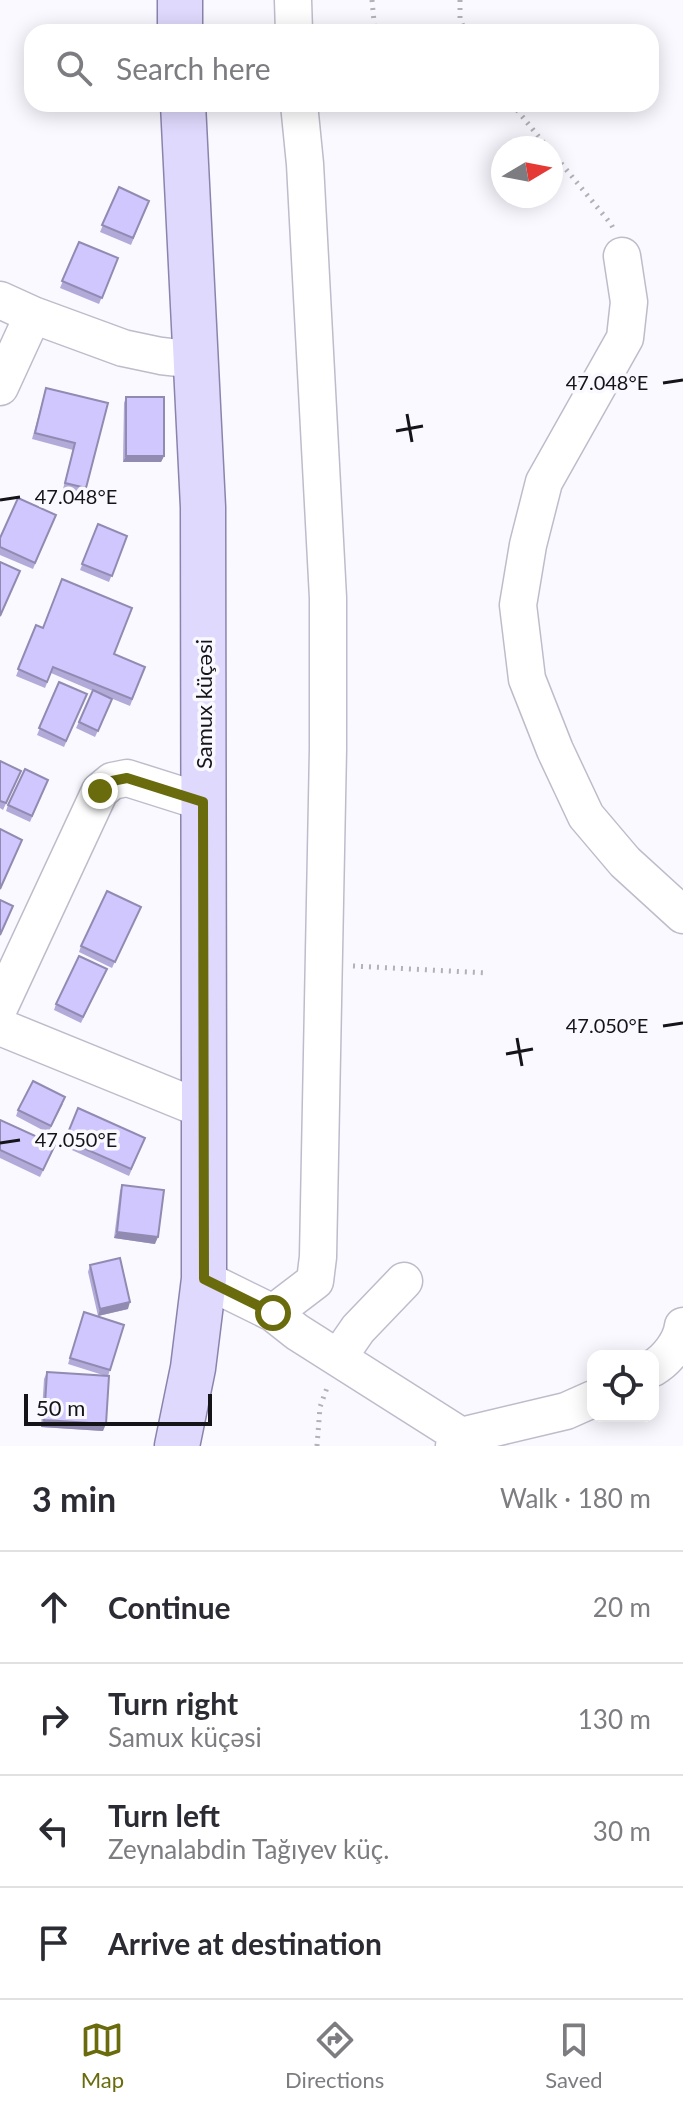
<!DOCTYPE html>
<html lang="en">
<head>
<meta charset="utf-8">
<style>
  :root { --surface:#fff; --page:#f2f2f3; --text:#2b2b33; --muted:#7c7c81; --line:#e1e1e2; --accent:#696b0c }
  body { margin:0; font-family:Lato,sans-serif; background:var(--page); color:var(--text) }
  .controls { position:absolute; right:24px; bottom:24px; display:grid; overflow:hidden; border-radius:16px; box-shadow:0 4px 20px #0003 }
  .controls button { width:72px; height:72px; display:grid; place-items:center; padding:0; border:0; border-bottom:2px solid var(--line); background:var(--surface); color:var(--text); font:40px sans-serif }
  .compass { position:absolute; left:491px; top:136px; width:72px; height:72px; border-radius:50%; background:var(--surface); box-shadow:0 4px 20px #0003; rotate:80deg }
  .scale { position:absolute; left:24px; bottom:20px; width:188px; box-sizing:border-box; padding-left:8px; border:4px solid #151419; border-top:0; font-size:22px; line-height:28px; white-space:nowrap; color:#151419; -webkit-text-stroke:6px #f9f9ff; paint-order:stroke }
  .stop { position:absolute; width:24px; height:24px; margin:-18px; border:6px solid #696b0c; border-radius:50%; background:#fff }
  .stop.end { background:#696b0c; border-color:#fff; box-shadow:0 2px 8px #0008 }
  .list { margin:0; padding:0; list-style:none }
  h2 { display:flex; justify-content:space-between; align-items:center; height:104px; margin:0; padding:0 32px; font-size:34px }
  h2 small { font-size:26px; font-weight:400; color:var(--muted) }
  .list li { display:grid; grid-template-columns:52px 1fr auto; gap:24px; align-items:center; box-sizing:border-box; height:112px; padding:0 32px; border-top:2px solid var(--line) }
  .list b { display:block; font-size:30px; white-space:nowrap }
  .list p { margin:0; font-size:26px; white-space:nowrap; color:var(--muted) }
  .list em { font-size:26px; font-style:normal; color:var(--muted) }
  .icon { flex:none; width:44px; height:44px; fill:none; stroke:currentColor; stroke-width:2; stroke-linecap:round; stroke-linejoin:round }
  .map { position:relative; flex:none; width:683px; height:1446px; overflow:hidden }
  .search { position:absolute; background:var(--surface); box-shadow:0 4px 20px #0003; left:24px; right:24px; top:24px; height:88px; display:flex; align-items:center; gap:20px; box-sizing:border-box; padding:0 28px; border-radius:24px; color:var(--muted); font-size:30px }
  .sheet { height:552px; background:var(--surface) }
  nav { display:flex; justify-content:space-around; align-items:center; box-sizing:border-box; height:112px; border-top:2px solid var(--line); background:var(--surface); font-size:22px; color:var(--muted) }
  nav a { display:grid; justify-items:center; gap:4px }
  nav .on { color:var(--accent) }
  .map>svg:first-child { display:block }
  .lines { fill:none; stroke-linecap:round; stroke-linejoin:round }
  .minor-casing { stroke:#bebccb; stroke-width:39 }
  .major-casing { stroke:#8a84ad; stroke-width:47 }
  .path { stroke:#b2b1b7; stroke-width:5; stroke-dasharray:2 6; stroke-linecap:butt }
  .minor { stroke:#fff; stroke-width:36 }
  .major { stroke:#dfd9fd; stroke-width:44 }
  .wall { fill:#b2abda }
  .shaded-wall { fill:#918bb2 }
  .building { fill:#cfc7fe; stroke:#918bb2; stroke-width:2 }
  .route { stroke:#696b0c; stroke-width:10 }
  .ticks { fill:none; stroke:#151419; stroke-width:3 }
  .labels { text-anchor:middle; stroke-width:7; stroke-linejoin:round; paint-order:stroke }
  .street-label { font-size:22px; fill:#151419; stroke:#f9f9ff }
  .ticks-label { font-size:20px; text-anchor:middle; fill:#151419; stroke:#f9f9ff; stroke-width:7; stroke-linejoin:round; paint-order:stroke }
</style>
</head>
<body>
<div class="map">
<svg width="683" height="1446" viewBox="0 0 683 1446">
  <rect width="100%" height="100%" fill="#f9f9ff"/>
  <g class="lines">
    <!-- minor casing -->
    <g class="minor-casing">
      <path id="minor" d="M293,0l1,32
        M622,256l7,46 -4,36 -81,144 -16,63 -10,60 9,74 28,71 31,66 39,46 58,53
        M0,300l33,15 90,33 38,8 36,4
        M0,387l33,-72
        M0,1006l100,-215 12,-10 15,-3 76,24
        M0,1027l204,83
        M204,1279l69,34 24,19 164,104
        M273,1313l42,-32 3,-24 10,-508v-151l-23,-434 -6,-60
        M338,1358l20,-29 46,-48
        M653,1368c14,-8 28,-26 30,-42
        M454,1446l7,-10 105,-25 27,-12"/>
    </g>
    <!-- major casing -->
    <g class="major-casing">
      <path id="major" d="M180,0v32
        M177,1446l16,-78 11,-89v-169l-1,-603 -20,-403"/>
    </g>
    <!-- path -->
    <path class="path" d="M372,0l3,32
      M460,0v18l5,14
      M512,104l36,44
      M551,151l60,73 2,4
      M353,966l135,7
      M317,1446l3,-39 8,-22"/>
    <!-- minor -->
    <use href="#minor" class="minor"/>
    <!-- major -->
    <use href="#major" class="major"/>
  </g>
  <!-- wall -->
  <path class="wall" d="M119,187l30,14 -18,44 -31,-13z
    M79,242l39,16 -19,46 -39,-16z
    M46,388l62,15 -24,91 -21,-5 10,-39 -41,-11z
    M126,397l38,59 -3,6h-38l1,-59z
    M56,515l-23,54 -33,-14v-17z
    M98,524l29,12 -18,46 -29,-12z
    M36,625l109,42 -15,39 -22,-9 2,8 -15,32 -19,-9 17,-37 -42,-18 -6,15 -29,-12z
    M59,682l28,12 -23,53 -27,-12z
    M0,761l21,10 -18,39 -3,-2z
    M48,780l-18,42 -24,-11 2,-6z
    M138,913l-26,55 -33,-16 2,-6z
    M104,975l-23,48 -27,-13 2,-6z
    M63,1104l-15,29 -32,-17 2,-6z
    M78,1108l67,30 -16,38 -66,-30z
    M0,1120l52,32 -12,25 -40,-19z
    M122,1185l33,59 -41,-6 6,-47z
    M90,1265l38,44 -30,7 -10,-44z
    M84,1312l40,13 -16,51 -5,55 -62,-4 3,-48 3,-7 59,4 -38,-12z"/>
  <!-- shaded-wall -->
  <path class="shaded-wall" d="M126,456h38l-3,6h-38z
    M117,1232l41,5 -3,7 -41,-6z
    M130,1302l-2,7 -30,7 2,-7z
    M44,1420l62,4 -3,7 -62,-4z"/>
  <!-- building -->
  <path class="building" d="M119,187l30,14 -16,37 -31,-13z
    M79,242l39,16 -16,40 -40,-17z
    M46,388l62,15 -22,85 -21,-5 10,-40 -40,-10z
    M126,397h38v59h-38z
    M18,498l38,17 -21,48 -35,-16v-9z
    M98,524l29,12 -15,40 -30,-12z
    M0,562l20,9 -20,45z
    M62,579l70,29 -18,46 31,13 -13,32 -79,-32 -6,15 -29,-13 18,-44 7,3z
    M59,682l28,12 -21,47 -27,-13z
    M93,690l19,9 -14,32 -19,-9z
    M0,761l21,10 -15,32 -6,-2z
    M25,769l23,11 -16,36 -24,-11z
    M0,829l22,11 -22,49z
    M107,891l34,16 -26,55 -34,-16z
    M0,900l13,6 -13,29z
    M79,956l28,13 -24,48 -27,-13z
    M33,1081l32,16 -14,29 -33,-16z
    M78,1108l67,30 -14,31 -66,-29z
    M0,1120l55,25 -12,25 -43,-20z
    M122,1185l42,5 -6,47 -41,-5z
    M120,1258l10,44 -30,7 -10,-44z
    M84,1312l40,13 -14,45 -40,-12z
    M47,1372l62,4 -3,48 -62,-4z"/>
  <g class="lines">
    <!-- route -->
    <path class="route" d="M100,791l12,-10 15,-3 76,24 1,477 69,34"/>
  </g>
  <!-- ticks -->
  <path class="ticks" d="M663,383l20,-3M407,414l5,28M396,431l27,-5M0,500l20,-3M663,1026l20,-3M517,1038l5,28M506,1054l27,-5M0,1143l20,-3"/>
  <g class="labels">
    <!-- street labels -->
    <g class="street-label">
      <text transform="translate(204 704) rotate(-90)" y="8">Samux küçəsi</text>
    </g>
  </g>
  <g class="ticks-label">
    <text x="607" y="390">47.048°E</text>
    <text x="76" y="504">47.048°E</text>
    <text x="607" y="1033">47.050°E</text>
    <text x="76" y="1147">47.050°E</text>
  </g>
</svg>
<div class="controls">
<button><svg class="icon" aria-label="locate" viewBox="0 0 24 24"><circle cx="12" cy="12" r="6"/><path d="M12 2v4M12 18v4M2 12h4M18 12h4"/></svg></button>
</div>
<svg class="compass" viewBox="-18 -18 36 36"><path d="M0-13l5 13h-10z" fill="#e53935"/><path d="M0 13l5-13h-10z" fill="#7c7c81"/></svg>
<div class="scale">50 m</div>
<div class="stop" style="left:273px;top:1313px"></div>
<div class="stop end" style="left:100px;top:791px"></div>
<div class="search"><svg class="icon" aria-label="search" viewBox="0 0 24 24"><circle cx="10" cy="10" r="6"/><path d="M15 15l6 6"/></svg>Search here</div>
</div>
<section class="sheet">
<h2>3 min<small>Walk · 180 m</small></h2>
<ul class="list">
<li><svg class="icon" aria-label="ahead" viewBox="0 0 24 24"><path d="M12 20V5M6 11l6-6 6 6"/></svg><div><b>Continue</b></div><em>20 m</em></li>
<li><svg class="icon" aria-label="right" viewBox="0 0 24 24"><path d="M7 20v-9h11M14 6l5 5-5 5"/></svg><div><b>Turn right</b><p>Samux küçəsi</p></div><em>130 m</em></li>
<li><svg class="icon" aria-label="left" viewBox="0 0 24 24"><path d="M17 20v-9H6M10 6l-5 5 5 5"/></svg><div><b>Turn left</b><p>Zeynalabdin Tağıyev küç.</p></div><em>30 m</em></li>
<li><svg class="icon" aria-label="arrive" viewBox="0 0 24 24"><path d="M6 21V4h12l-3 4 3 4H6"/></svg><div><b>Arrive at destination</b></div></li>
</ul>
</section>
<nav>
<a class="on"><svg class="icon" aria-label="map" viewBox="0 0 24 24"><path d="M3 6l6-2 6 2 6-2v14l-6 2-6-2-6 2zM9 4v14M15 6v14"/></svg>Map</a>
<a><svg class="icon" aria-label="directions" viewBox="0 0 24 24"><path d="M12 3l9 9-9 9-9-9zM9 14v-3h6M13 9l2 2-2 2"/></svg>Directions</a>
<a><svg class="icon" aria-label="saved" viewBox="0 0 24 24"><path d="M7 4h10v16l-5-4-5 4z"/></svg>Saved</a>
</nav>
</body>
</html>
